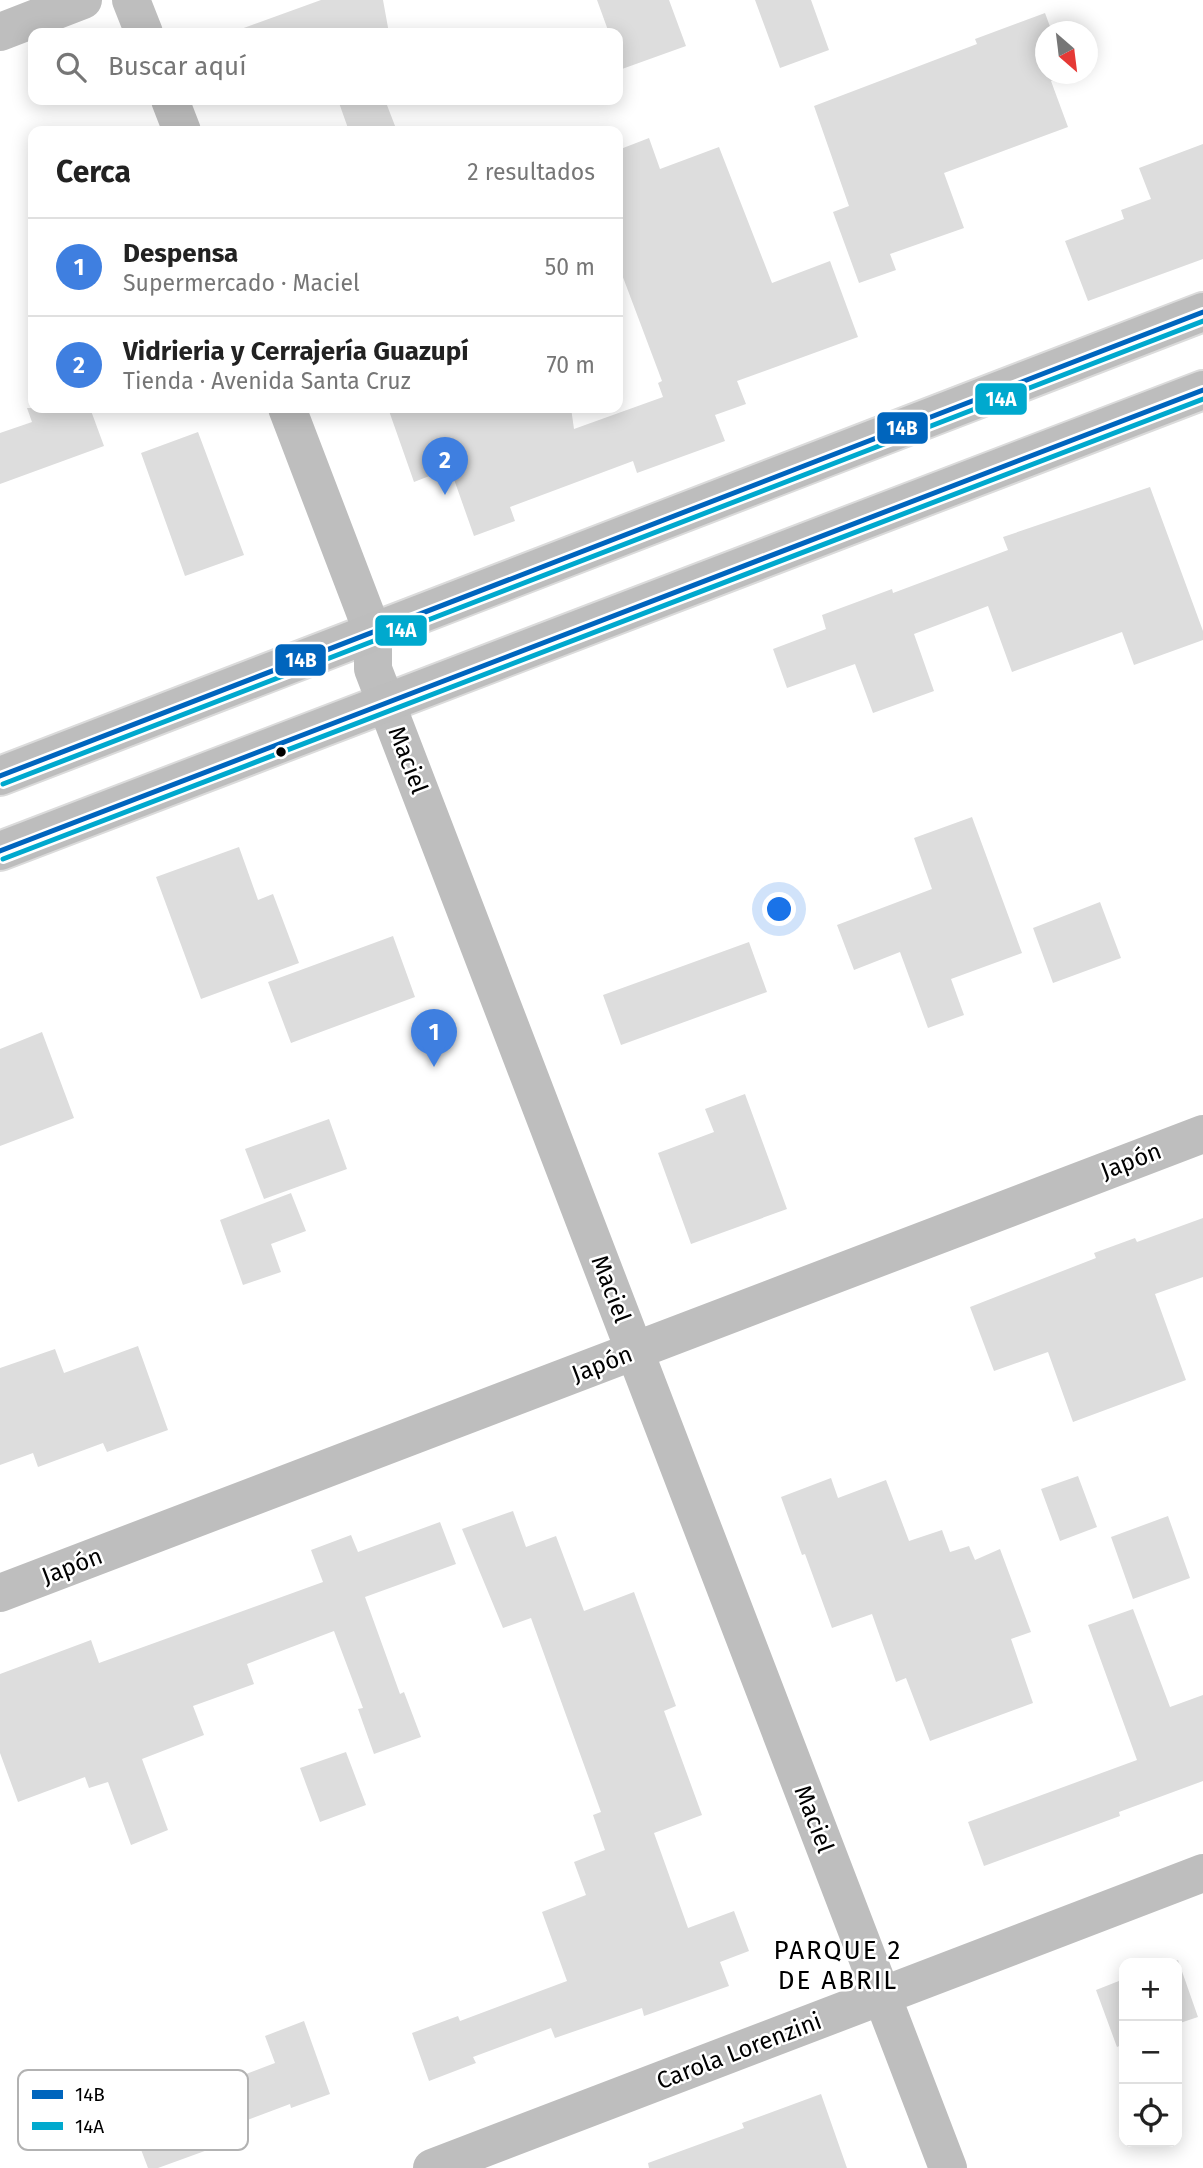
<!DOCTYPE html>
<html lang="es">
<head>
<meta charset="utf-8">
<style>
  :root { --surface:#fff; --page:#f6f6f6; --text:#222; --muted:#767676; --line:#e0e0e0; --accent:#595959 }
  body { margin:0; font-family:"Fira Sans",sans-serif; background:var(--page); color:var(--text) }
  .controls { position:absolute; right:21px; bottom:21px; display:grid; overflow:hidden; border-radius:14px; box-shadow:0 4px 18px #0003 }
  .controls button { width:63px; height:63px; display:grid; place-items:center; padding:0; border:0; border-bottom:2px solid var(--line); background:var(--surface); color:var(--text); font:35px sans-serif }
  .compass { position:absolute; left:1035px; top:21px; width:63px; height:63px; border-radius:50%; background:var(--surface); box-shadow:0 4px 18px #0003; rotate:152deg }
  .you { position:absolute; left:780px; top:910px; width:24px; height:24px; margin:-18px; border:5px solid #fff; border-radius:50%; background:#1a73e8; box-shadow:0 0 0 10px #1a73e833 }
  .badge { display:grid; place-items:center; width:46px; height:46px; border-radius:50%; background:var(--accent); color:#fff; font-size:23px; font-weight:700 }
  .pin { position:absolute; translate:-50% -58px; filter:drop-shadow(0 2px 4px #0008) }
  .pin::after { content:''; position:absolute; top:37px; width:24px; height:21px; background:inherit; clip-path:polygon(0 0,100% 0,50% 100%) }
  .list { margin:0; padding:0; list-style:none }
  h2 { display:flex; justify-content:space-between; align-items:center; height:91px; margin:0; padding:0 28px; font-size:30px }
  h2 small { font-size:23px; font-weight:400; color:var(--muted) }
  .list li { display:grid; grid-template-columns:46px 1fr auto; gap:21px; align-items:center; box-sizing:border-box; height:98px; padding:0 28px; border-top:2px solid var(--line) }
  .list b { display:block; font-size:26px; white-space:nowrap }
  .list p { margin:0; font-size:23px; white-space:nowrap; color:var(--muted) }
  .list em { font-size:23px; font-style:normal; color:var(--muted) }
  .icon { flex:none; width:38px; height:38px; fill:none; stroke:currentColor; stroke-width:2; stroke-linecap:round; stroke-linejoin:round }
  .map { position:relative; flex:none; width:1203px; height:2168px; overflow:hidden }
  .search { position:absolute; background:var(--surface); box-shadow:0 4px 18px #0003; left:28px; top:28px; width:595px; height:77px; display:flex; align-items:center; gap:18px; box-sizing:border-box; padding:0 24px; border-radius:14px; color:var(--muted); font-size:26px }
  .panel { position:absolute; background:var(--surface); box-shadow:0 4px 18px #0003; left:28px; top:126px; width:595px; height:287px; border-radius:14px }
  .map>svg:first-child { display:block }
  .building { fill:#ddd }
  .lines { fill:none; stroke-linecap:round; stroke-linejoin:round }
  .major-casing { stroke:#dbdbdb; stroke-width:42 }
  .minor { stroke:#bebebe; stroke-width:38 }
  .major { stroke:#bdbdbd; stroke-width:38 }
  .bus-1-casing { stroke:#fff; stroke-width:10 }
  .bus-2-casing { stroke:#fff; stroke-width:10 }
  .bus-1 { stroke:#0065bd; stroke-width:5 }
  .bus-2 { stroke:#00a9ce; stroke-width:5 }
  .bus-dot { fill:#000; stroke:#fff; stroke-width:2.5 }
  .labels { text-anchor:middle; stroke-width:5; stroke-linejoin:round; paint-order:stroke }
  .street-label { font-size:24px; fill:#000; stroke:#fff }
  .neighbourhood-label { font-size:26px; letter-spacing:2px; fill:#000; stroke:#fff }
  .key { fill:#fff; stroke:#b2b2b2; stroke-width:2 }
  .key-label { font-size:19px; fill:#000 }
  .line-badge { stroke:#fff; stroke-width:2.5 }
  .badge-label { font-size:19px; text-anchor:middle; font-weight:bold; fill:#fff }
</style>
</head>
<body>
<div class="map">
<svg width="1203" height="2168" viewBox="0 0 1203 2168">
  <rect width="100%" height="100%" fill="#fff"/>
  <!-- building -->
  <path class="building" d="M321,0h62l6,33h-159z
    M597,0h72l17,46 -64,23 -4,-12v-24h-9z
    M755,0h56l18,50 -49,18z
    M1045,13l7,19h-6v42h21l-16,7 17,46 -124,46 20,55 -74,26 6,16 -37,13 -26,-71 16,-6 -35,-100 163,-62 -2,-5z
    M338,100h47l12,31h-48z
    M649,138l11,31 59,-22 53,136 58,-22 28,76 -121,44 9,23 -31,11 10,26 -88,32 -4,-12 -123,46 5,14 -41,15 -24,-68 -36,14 -26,-74h183l3,21 89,-32 -5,-14 4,-2 -44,-117v-114z
    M1203,144v115l-115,42 -23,-60 59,-22 -3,-9 30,-11 -12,-31z
    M27,408h63l14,38 -104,38v-51l32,-11z
    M198,432l46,123 -59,21 -44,-123z
    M1150,487l53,144v9l-69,25 -12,-33 -110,40 -24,-66 -74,28 20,57 -61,22 -18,-49 -68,24 -14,-39 53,-20 -4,-14 70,-26 1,4 115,-43 -5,-13z
    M972,817l50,136 -71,26 13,36 -36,13 -28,-76 -46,18 -17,-45 95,-36 -18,-51z
    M239,847l19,53 15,-6 26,69 -98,36 -45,-122z
    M1100,902l21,56 -68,25 -20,-55z
    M393,936l22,61 -124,46 -23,-61z
    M749,942l18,50 -146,53 -18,-50z
    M42,1032l32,86 -74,28v-97z
    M745,1094l42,115 -96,35 -33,-91 56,-21 -9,-23z
    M329,1119l18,50 -83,30 -19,-50z
    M291,1193l15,38 -35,13 10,28 -38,13 -23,-65z
    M1203,1218v59l-48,17 31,86 -113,42 -25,-70 -54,19 -24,-64 126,-49 -2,-5 41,-15 2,4z
    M138,1346l30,84 -61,22 -4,-9 -65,24 -5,-14 -33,12v-97l55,-19 9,24z
    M1078,1476l19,51 -37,14 -19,-52z
    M831,1478l7,20 48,-18 23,61 33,-11 8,22 19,-6 6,14 25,-11 31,83 -20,7 22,64 -103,38 -24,-63 -10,4 -24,-68 -40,14 -27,-74 -3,1 -21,-58z
    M513,1511l13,36 30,-11 28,75 50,-19 42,114 -12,5 38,104 -48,18 34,95 46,-17 15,40 -29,11 9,24 -85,30 -2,-8 -87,30 -4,-10 -78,29 3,6 -47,18 -17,-48 46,-17 2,5 107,-40 -25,-69 44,-17 -12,-33 31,-12 -12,-35 8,-3 -70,-194 -28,10 -41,-99z
    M1168,1516l22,62 -57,21 -22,-62z
    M440,1522l16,42 -91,33 35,97 4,-2 17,45 -47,17 -16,-45 5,-1 -29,-77 -87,33 7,20 -61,22 11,29 -62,24 26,71 -37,15 -23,-63 -19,6 -4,-11 -67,25 -18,-49v-79l91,-34 8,23 224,-81 -12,-32 40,-15 7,17z
    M1133,1609l37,98 33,-12v86l-84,31 1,4 -136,50 -16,-44 169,-62 -49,-135z
    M346,1752l20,53 -46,17 -20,-54z
    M1178,1960l20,57 -21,7v-61h-9z
    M1124,1979v65l-7,3 -21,-57z
    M304,2021l26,73 -39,14 -1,-4 -82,31 5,13 -55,20h-10l-19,-50 146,-55 -10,-27z
    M821,2094l26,74h-198l-1,-5 96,-35 -2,-5z"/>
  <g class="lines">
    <!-- major casing -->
    <g class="major-casing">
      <path id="major" d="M0,776l1203,-464
        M0,851l1203,-461"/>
    </g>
    <!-- minor -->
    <path class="minor" d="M131,0l13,33
      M0,32l83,-32
      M170,100l12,31
      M287,408l86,225v36l575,1499
      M0,1593l1203,-459
      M432,2168l771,-295"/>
    <!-- major -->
    <use href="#major" class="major"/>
    <!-- bus-1 casing -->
    <g class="bus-1-casing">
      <path id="bus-1" d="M0,776l1203,-464
        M0,851l1203,-461"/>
    </g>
    <!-- bus-2 casing -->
    <g class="bus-2-casing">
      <path id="bus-2" d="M3,784l1200,-463
        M3,859l1200,-460"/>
    </g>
    <!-- bus-1 -->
    <use href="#bus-1" class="bus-1"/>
    <!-- bus-2 -->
    <use href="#bus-2" class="bus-2"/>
  </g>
  <!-- markers -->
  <circle class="bus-dot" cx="281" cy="752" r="6"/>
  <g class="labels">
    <!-- street labels -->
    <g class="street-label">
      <text transform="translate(408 760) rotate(69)" y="8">Maciel</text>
      <text transform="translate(1131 1161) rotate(-21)" y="8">Japón</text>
      <text transform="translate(611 1289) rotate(69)" y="8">Maciel</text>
      <text transform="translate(602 1364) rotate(-21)" y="8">Japón</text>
      <text transform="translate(72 1566) rotate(-21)" y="8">Japón</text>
      <text transform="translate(814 1819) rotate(69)" y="8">Maciel</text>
      <text transform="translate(739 2051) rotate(-21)" y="8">Carola Lorenzini</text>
    </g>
    <!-- neighbourhood labels -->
    <g class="neighbourhood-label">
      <text x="838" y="1959">PARQUE 2<tspan x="838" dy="30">DE ABRIL</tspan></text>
    </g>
  </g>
  <!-- legend -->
  <rect x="18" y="2070" width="230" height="80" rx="10" class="key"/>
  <rect x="32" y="2090" width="31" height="9" fill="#0065bd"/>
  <rect x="32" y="2122" width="31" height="8" fill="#00a9ce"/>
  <g class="key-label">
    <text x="75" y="2101">14B</text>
    <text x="75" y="2133">14A</text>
  </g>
  <g class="line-badge">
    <rect x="974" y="382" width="54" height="34" rx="7" fill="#00a9ce"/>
    <rect x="876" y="411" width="53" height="34" rx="7" fill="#0065bd"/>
    <rect x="374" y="614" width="54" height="33" rx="7" fill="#00a9ce"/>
    <rect x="274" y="643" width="53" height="34" rx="7" fill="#0065bd"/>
  </g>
  <g class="badge-label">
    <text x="1001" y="406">14A</text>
    <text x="902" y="435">14B</text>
    <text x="401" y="637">14A</text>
    <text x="301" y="667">14B</text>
  </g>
</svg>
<div class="controls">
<button>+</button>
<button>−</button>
<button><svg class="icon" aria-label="locate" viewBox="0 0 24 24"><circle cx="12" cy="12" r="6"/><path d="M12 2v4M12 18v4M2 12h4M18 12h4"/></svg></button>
</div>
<svg class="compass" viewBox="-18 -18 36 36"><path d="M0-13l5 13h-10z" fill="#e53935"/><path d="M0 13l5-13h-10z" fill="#767676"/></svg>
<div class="you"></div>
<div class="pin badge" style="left:434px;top:1067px;background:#3f7fe0">1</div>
<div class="pin badge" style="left:445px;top:495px;background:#3f7fe0">2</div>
<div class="search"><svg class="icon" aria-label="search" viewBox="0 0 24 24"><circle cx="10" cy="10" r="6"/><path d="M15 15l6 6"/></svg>Buscar aquí</div>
<section class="panel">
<h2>Cerca<small>2 resultados</small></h2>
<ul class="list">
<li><span class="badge" style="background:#3f7fe0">1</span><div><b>Despensa</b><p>Supermercado · Maciel</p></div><em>50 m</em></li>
<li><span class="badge" style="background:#3f7fe0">2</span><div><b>Vidrieria y Cerrajería Guazupí</b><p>Tienda · Avenida Santa Cruz</p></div><em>70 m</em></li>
</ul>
</section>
</div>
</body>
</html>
